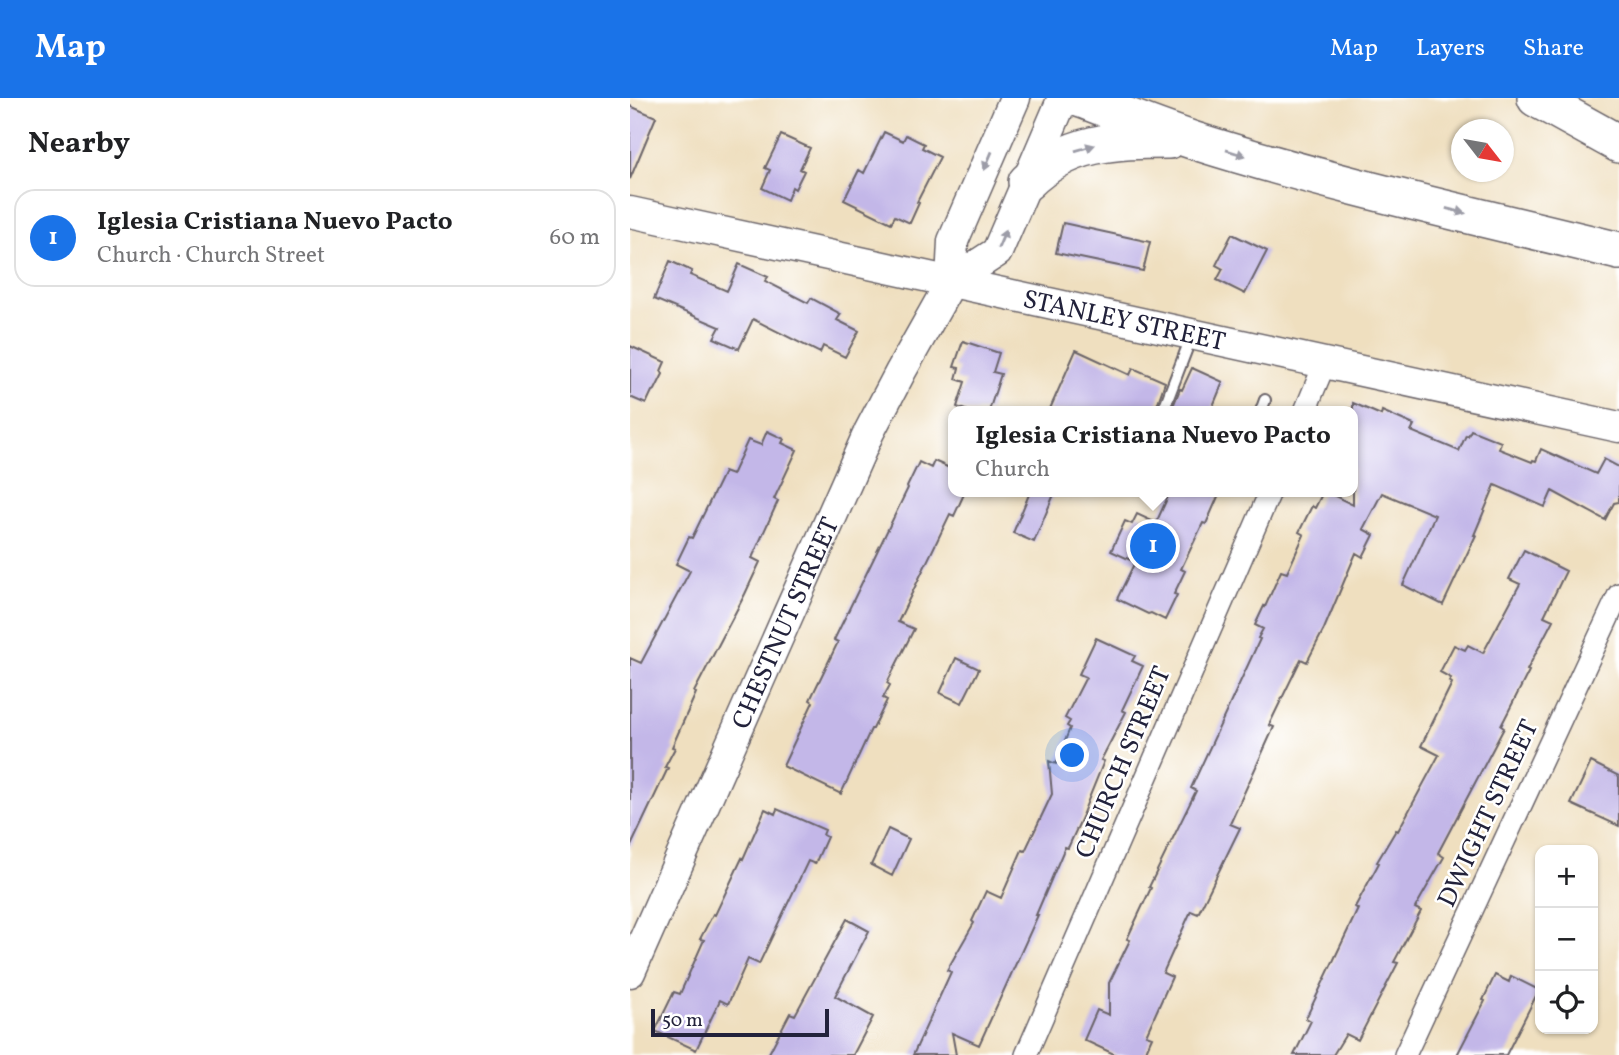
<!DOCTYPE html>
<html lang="en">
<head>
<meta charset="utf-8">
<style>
  :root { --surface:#fff; --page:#f2f2f2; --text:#202124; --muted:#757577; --line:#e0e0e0; --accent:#1a73e8 }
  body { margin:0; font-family:Vollkorn,serif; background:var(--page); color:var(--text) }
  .controls { position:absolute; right:21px; bottom:21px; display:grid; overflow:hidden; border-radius:14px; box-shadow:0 2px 5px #0004 }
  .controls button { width:63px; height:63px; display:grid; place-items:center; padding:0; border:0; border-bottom:2px solid var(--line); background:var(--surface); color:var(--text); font:35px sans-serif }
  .compass { position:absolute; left:821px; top:21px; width:63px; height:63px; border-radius:50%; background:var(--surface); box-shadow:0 2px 5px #0004; rotate:121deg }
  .scale { position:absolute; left:21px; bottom:18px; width:178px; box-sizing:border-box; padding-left:7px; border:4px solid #22223b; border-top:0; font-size:19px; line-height:24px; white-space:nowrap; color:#22223b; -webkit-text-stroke:5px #fff; paint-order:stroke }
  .you { position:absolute; left:443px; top:658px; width:24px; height:24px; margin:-18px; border:5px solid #fff; border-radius:50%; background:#1a73e8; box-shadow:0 0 0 10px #1a73e833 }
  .badge { display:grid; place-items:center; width:46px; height:46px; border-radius:50%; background:var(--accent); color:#fff; font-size:23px; font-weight:700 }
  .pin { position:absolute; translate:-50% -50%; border:4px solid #fff; box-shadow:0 2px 7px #0006 }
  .popup { position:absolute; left:318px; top:308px; width:410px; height:91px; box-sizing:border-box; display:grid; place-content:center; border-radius:14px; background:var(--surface); filter:drop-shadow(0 2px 5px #0005); font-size:23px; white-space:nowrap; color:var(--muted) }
  .popup b { font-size:26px; color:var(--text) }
  .popup::after { content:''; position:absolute; left:50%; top:100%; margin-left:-14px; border:14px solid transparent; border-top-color:var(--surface) }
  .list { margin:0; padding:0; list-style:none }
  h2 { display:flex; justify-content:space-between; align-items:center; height:91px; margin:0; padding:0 28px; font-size:30px }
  h2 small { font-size:23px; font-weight:400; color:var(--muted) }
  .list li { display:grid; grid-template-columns:46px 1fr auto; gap:21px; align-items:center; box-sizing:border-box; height:98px; margin:0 14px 14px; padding:0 14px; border:2px solid var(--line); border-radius:21px }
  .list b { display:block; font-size:26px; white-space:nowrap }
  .list p { margin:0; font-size:23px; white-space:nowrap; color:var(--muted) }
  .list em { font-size:23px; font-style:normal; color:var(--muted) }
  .icon { flex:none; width:38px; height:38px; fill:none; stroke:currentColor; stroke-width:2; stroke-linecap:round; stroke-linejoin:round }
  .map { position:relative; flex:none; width:989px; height:957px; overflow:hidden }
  header { display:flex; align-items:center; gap:42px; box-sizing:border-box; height:98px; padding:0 35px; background:var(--accent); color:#fff }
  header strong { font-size:33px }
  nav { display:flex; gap:38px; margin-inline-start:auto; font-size:24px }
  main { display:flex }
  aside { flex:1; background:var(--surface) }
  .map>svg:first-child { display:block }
  .building { fill:#c3b7e8 }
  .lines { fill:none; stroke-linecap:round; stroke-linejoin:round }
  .lane-casing { stroke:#6a6469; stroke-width:14 }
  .street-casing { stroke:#6a6469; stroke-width:24 }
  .secondary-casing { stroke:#6a6469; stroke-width:33 }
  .highway-casing { stroke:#6a6469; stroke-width:40 }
  .lane { stroke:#fff; stroke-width:10 }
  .street { stroke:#fff; stroke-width:21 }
  .secondary { stroke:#fff; stroke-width:30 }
  .highway { stroke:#fff; stroke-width:37 }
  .oneway { fill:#9c9ca7 }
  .labels { text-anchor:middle; stroke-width:5; stroke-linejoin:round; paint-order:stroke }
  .street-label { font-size:26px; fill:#22223b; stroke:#fff }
</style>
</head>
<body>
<header>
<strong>Map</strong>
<nav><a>Map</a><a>Layers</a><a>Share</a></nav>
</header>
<main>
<aside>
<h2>Nearby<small></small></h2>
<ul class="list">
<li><span class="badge">1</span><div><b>Iglesia Cristiana Nuevo Pacto</b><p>Church · Church Street</p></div><em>60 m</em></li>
</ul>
</aside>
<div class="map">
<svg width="989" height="957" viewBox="0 0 989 957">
  <rect width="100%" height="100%" fill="#fff"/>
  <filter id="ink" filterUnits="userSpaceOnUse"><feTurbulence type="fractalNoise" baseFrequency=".0143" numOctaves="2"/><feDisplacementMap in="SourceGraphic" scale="14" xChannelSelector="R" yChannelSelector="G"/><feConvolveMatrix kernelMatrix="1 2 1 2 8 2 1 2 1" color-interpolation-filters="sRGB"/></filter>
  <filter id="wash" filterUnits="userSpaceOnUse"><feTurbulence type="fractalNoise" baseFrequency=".00686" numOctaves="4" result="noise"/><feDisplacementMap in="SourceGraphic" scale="28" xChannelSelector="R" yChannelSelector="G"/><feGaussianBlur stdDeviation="1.57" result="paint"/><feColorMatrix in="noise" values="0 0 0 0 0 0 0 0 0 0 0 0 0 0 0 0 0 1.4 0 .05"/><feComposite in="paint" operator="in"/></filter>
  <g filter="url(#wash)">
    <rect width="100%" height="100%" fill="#efdfbf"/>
    <g id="blocks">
      <!-- building -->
      <path class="building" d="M0,8l26,11 -26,62z
        M254,34l19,9 3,-6 18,9 -2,4 18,9 -23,45 2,1 -9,20 -15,-7 -4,7 -47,-23 15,-30 5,3z
        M151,37l29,13 -10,21 4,2 -9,18 -3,-2 -5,13 -25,-12 8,-18 -5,-2z
        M433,125l87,19 -7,29 -87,-18z
        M602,136l35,17 -22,43 -28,-14 6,-11 -7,-4z
        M40,163l22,10 -2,4 37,16 12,-27 29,13 -3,4 43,22 3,-5 30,16 -4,6 22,11 -14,26 -22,-11 -3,7 -67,-34 -14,30 -25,-11 6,-11 -66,-28z
        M333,243l36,12 -6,19 8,2 -12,37h-21l-11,-4 8,-25 -9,-3 3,-11 -5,-1z
        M0,248l35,16 -4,9 2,3 -8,16 -3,1 -6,13 -16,-7z
        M446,252l54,25 3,-7 32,14 -10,29h-106z
        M562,270l31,14 -12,29h-40l9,-22 2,1z
        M723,305l28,12 1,-4 32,14 -3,6 48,20 7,-16 2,1 3,-6 30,12 -2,7 33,13 1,-2 3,1 5,-12 55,25 8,-15 15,8v35l-5,1 -9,17 -53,-29 -7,16 -50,-22 -21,50h2l-33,70 -40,-20 32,-70 -53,-22 -19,36 11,6 -11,22 -7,-4 -32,76 -17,33 -6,-3 -32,66 5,2 -44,97 10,4 -42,86 -7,-3 -28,62 9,4 -26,58 6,2 -8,18h-28l-32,-15 13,-30 12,5v-32l21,-43 -3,-1 24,-51 -2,-1 47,-96 -5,-3 69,-149 -2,-1 5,-9 -8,-4 9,-19 1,1 16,-36 6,2 17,-38 -5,-3 13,-26 3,2 8,-16h4l26,13z
        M137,333l17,8 -2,4 15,7 -23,49 4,2 -26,57 8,4 -15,32 -51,98 2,1 -24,54 3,1 -10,19 3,1 -38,80v-190l11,5 49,-92 -14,-7 13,-27 3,1 32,-66 8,3 16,-35 13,5z
        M304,363l20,9v22h11l-11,24 -4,-2 -52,108 16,7 -27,54 3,2 -7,13 4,2 -14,29h-2l-30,65 -58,-28 30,-64 -3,-2 28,-58 -4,-2 74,-152 -1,-1 12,-25 12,6z
        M400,394h25l-21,50 -21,-9z
        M540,394h50l-14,32 -3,-1 -22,46 4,2 -11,23 3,1 -12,25 -14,-7 -3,1 -31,-15 18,-37 -24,-11 14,-30 7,3 5,-10 19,9z
        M894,452l42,21 -22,45 9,4 -26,50 2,1 -28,55 3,2 -66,125 6,4 -29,51 6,3 -27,51 4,1 -40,77 -12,-6 -13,21h-39l17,-34 -5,-3 52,-109 -3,-2 24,-44 -2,-1 19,-32 2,1 41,-76 -18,-9 31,-63 -3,-2 2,-3 -11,-6 14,-27 11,5 3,-5 15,8 37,-69 -11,-5z
        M466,540l39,18 -3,5 11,5 -21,44 4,2 -25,48 3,1 -21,52h1l-16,35 -3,-1 -29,68h2l-59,130 -27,-12 4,22h-43l38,-83 -4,-2 27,-47 -2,-2 14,-30 15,7 21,-48 3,1 27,-57 -3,-33 7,3 14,-36 -3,-2 3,-5 -5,-3 21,-41 -7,-3z
        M326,560l23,11 -17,34 -22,-10z
        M961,664l28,14v50l-48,-22z
        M135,711l10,5 2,-5 48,21 -2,5 4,2 -12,27 -7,-3 -49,103 -11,-5 -20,45 -8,-4 -24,50 -41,-19 19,-39 6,2 24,-54 -4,-1 13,-25 2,1 27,-57 1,1z
        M258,731l21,10 -17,37 -21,-11z
        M217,821l22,12 -34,65 38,21 -20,38h-85l22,-42 5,2z
        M865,877l14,7 2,-6 28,14 -33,65h-49l28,-54 -2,-1z"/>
    </g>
  </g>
  <g filter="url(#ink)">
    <use href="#blocks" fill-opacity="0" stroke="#6a6469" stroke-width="2"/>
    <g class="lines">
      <!-- lane casing -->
      <g class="lane-casing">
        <path id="lane" d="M533,313l29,-76
          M631,313l4,-11"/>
      </g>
      <!-- street casing -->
      <g class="street-casing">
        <path id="street" d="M675,313l20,-48
          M396,957l244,-563
          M775,957l214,-461"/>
      </g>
      <!-- secondary casing -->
      <g class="secondary-casing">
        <g id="secondary">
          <path id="s1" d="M0,114l989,215"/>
          <path d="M321,184l46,-30 66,-154"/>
          <path id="s2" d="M0,874l239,-540 32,-61 50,-89 2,-41 62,-143"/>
        </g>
      </g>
      <!-- highway casing -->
      <g class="highway-casing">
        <path id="highway" d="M449,0c39,15 77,30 116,43 139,44 282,75 424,110
          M906,0l83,46
          M397,84c42,-41 87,-42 142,-42"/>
      </g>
      <!-- lane -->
      <use href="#lane" class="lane"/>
      <!-- street -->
      <use href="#street" class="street"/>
      <!-- secondary -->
      <use href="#secondary" class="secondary"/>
      <!-- highway -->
      <use href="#highway" class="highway"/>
    </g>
    <!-- one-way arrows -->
    <defs><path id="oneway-solid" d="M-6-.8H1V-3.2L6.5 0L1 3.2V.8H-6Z" transform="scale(1.75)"/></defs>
    <g class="oneway">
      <use href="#oneway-solid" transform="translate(455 50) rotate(-16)"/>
      <use href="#oneway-solid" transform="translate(606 55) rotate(17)"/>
      <use href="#oneway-solid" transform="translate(358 63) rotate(113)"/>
      <use href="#oneway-solid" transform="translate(826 113) rotate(14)"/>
      <use href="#oneway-solid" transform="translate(372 141) rotate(-67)"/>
    </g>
  </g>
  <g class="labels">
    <!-- street labels -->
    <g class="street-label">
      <text dy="9" stroke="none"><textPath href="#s1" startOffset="506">STANLEY STREET</textPath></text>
      <text dy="9" stroke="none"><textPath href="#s2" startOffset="382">CHESTNUT STREET</textPath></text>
      <text transform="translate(492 664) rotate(-67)" y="9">CHURCH STREET</text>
      <text transform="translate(857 715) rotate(-65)" y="9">DWIGHT STREET</text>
    </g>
  </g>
</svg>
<div class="controls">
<button>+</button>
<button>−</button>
<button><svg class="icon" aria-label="locate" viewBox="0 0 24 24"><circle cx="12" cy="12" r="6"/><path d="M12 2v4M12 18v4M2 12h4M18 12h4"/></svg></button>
</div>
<svg class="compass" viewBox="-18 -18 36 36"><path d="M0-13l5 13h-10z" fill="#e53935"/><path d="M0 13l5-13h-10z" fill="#757577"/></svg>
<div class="scale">50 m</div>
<div class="you"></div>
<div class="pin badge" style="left:523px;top:448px">1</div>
<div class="popup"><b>Iglesia Cristiana Nuevo Pacto</b>Church</div>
</div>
</main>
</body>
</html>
